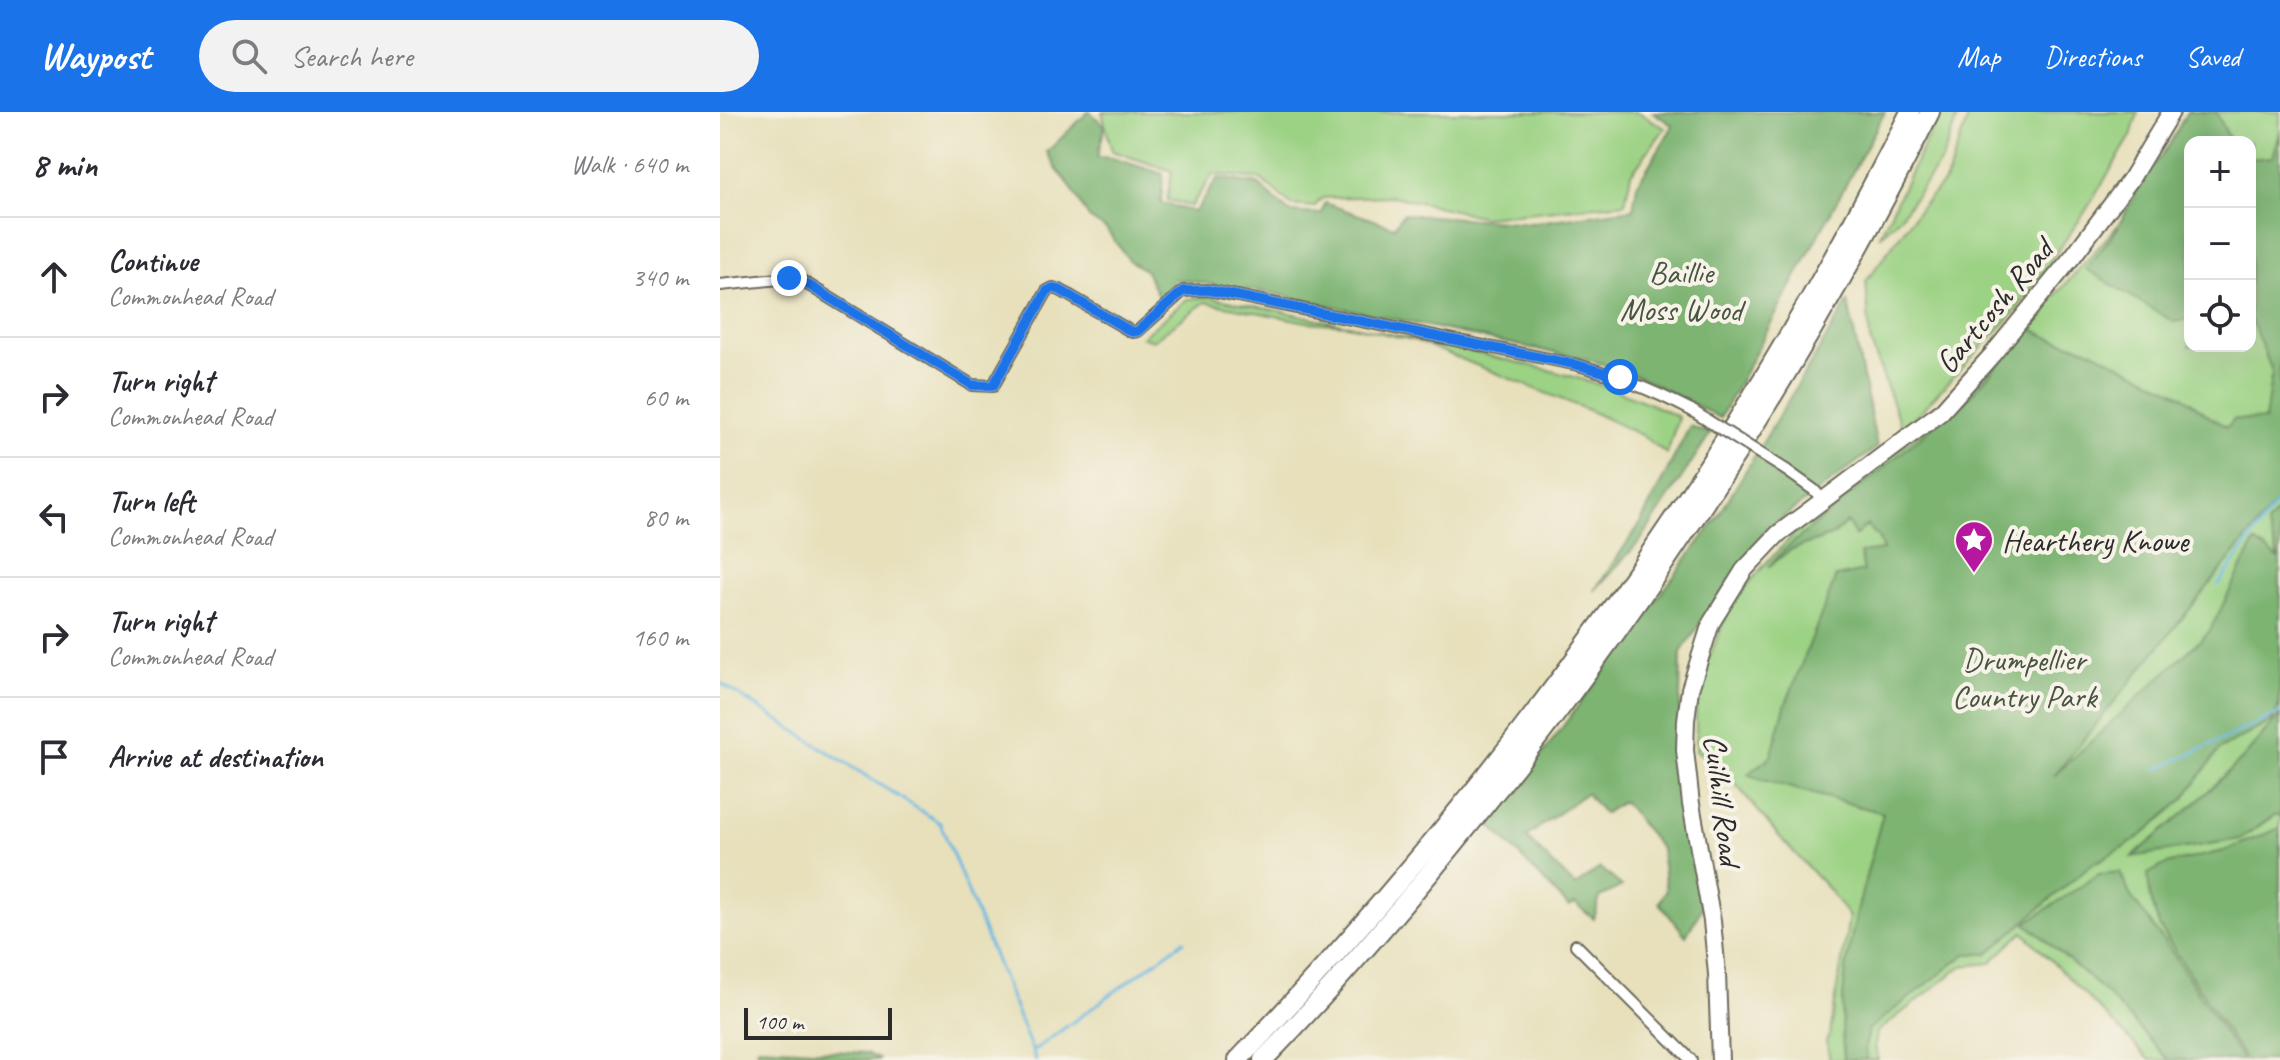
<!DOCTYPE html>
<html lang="en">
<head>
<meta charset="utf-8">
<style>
  :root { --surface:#fff; --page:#f2f2f3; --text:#2b2b33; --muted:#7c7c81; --line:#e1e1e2; --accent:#1a73e8 }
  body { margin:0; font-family:Caveat,sans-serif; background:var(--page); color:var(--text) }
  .controls { position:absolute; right:24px; top:24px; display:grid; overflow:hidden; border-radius:16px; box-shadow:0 8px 32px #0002 }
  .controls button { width:72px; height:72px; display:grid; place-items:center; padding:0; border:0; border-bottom:2px solid var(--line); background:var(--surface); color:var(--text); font:40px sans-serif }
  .scale { position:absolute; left:24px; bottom:20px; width:148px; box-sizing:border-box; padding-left:8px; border:4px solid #2b2b2b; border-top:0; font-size:22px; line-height:28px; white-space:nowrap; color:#2b2b2b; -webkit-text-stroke:6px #f7f3e8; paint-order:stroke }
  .stop { position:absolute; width:24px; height:24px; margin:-18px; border:6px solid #1a73e8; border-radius:50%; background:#fff }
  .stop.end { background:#1a73e8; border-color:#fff; box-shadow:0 2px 8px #0008 }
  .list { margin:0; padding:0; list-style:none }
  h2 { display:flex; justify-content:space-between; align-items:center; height:104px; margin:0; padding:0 32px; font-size:34px }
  h2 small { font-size:26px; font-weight:400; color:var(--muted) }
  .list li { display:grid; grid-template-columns:52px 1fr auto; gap:24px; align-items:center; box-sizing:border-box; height:120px; padding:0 32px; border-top:2px solid var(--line) }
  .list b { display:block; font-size:30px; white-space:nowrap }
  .list p { margin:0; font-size:26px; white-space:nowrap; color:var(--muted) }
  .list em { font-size:26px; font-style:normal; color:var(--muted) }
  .icon { flex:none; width:44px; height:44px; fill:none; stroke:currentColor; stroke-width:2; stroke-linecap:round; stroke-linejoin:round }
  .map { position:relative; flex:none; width:1560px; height:948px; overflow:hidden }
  header { display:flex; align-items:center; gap:48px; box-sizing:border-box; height:112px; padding:0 40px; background:var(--accent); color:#fff }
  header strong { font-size:38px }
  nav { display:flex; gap:44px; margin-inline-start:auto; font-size:28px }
  .search { width:560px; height:72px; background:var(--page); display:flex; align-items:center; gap:20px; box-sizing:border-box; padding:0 28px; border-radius:44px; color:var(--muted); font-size:30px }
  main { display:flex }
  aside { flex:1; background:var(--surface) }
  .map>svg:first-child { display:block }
  .green { fill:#9cd284; stroke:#647e58; stroke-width:2; fill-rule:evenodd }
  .forest { fill:#7db472; stroke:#54704e; stroke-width:2 }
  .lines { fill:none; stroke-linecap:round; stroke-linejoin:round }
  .stream { stroke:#67b8e2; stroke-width:3 }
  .minor-casing { stroke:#6d6a5d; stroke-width:14 }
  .primary-casing { stroke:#6d6a5d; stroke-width:20 }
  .motorway-casing { stroke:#6d6a5d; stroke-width:22 }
  .minor { stroke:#fff; stroke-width:10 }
  .primary { stroke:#fff; stroke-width:16 }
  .motorway { stroke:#fff; stroke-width:18 }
  .minor-bridge-casing { stroke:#6d6a5d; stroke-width:14; stroke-linecap:butt }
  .minor-bridge { stroke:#fff; stroke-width:10 }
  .route { stroke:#1a73e8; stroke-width:10 }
  .labels { text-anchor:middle; stroke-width:8; stroke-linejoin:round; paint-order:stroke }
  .park-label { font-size:32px; fill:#475541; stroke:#f7f3e8 }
  .street-label { font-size:32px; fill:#2b2b2b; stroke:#f7f3e8 }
  .poi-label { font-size:32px; fill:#2b2b2b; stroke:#f7f3e8; text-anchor:start }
</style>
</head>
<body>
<header>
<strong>Waypost</strong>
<div class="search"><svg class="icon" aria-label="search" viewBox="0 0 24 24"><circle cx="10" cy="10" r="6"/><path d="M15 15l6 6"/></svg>Search here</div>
<nav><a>Map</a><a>Directions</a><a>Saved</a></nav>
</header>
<main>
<aside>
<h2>8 min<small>Walk · 640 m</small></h2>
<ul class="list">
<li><svg class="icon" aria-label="ahead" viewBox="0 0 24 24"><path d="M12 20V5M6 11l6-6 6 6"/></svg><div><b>Continue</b><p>Commonhead Road</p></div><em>340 m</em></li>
<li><svg class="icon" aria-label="right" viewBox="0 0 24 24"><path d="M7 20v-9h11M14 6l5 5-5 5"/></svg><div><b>Turn right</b><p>Commonhead Road</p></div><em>60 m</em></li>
<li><svg class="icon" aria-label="left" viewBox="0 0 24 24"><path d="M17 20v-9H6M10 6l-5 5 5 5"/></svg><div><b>Turn left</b><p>Commonhead Road</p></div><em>80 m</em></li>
<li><svg class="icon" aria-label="right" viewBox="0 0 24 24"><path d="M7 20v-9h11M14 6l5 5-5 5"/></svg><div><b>Turn right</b><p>Commonhead Road</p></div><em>160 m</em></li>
<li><svg class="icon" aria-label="arrive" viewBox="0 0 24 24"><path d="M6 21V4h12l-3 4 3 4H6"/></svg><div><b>Arrive at destination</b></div></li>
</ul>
</aside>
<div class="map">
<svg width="1560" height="948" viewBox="0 0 1560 948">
  <rect width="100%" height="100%" fill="#f7f3e8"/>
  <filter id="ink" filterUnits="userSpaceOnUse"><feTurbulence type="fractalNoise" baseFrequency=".0125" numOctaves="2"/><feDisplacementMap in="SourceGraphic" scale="16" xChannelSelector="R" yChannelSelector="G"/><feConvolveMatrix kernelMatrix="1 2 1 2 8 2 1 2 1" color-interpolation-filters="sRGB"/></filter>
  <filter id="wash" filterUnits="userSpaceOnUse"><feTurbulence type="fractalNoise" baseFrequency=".006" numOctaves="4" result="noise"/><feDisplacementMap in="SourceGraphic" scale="32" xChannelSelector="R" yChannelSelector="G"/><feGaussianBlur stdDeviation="1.8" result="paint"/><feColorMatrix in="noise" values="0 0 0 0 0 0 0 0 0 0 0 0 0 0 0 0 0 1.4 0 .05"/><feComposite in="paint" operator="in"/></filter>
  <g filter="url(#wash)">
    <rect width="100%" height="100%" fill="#e7e0bb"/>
    <!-- green -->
    <path class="green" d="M382,0h536l27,16 -34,46 -6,29 -141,14 -91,-21 -71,2 -8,9 -23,-2 -30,-26 -48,-5 -22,32 -24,-6 5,-29 -60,-20z
      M1220,0h19l-17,48 -42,57 -21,20z
      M1250,0h168l-7,24 -46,76 -70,100 -97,102 -17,13 -31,-87 -4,-59 56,-75 24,-26z
      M1473,0h87v948h-130l-127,-128 -33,31 -28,3 -85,66 -2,14 3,14h-48l-4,-19 4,-7 19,-117 -20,-27 -51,-55 -57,-69 -25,-15v-42l8,-39 27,-66 36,-42 37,-38 161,-127 212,-238zM1470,30h60v204h-60z
      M488,185c80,15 159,32 238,49 80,18 159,34 232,71l-11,37 -24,-18 -55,-26 -172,-69 -66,-16 -43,-3 -102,-20 -52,38 -11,-3 45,-38z"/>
    <!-- forest -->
    <path class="forest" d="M368,0h2l15,14 -8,31 15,1 51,16 -2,29 34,9 23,-34 40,6 31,28 32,2 4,-11 69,24 9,-13 128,9 102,-14 4,-24 36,-59 -20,-14h232l-165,306 -80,-41 -43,-15 -326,-69 -96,-14 -15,22 -14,-30 -16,-10 -24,-32 -17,-11 -20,-34 -12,-14 -10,-18z
      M1467,0h29l15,30h-41v177l-16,3 -88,-53 29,-37 25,-48 29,-39z
      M1560,20v366l-226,278 155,-144 46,-90 24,17 -12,-35 13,-15v194l-8,18 -52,28 -37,51 -47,40 -47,26 -102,88h-21l-97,75 -4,19 2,12h-23c-10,-84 18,-167 39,-247l-124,-34 -11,-5 23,-18 14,-50 51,-129 28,-6 -4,-18 23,-3 -5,-13 -11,-12 -12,11 -8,-14 -14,13 -43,15 -22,17 16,-17 188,-156 58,-66 20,10 39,11 93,46 28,22 17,10 7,-8 31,1 7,-49 -22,-53v-159l23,-2z
      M1128,190l29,145 -112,84 -84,121 -2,98 23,158 -16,28 -27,-33 7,-13 -5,-41 -38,-48 -19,13 -18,-21 -60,44 49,49 25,-18 22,18 -22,11 -6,22 -19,-15 -6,3 -79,-82 227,-307z
      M970,314l20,8 -69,106 -47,51 46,-67z
      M1560,603v100h-5l-35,24 -108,18 65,-55 46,-44z
      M1560,716v232h-35l-86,-134 -9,-30 -2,-22 18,-10 58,-13z
      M1400,760l10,23 42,57 70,108h-73l-65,-69 -78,-68 73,-49z
      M38,935l109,6 13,7h-124z"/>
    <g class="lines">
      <!-- stream -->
      <path class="stream" d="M1498,473l62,-87
        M0,571l220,140 96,237
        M1437,657l123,-56
        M313,939l151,-110"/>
    </g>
  </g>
  <g filter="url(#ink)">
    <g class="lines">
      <!-- minor casing -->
      <g class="minor-casing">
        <path id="minor" d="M0,173l69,-7 13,3 170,104 21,1 54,-95 6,-3 7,2 72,42 6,-1 45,-40 25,-1 370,75c40,11 76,26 113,45
          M1066,358l28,20 8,9
          M856,833l115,115"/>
      </g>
      <!-- primary casing -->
      <g class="primary-casing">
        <path id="primary" d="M1000,948l-3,-86 -5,-53 -21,-117 -6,-54 1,-30 4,-31 21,-66 33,-53 34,-36 163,-122 51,-57 81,-99 57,-76 41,-68"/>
      </g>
      <!-- motorway casing -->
      <g class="motorway-casing">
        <path id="motorway" d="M518,948c268,-281 499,-600 672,-948
          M543,948c75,-77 144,-158 211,-241 177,-219 330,-456 456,-707"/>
      </g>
      <!-- minor -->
      <use href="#minor" class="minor"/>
      <!-- primary -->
      <use href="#primary" class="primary"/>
      <!-- motorway -->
      <use href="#motorway" class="motorway"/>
      <!-- minor-bridge casing -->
      <g class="minor-bridge-casing">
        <path id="minor-bridge" d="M971,298l95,60"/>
      </g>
      <!-- minor-bridge -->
      <use href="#minor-bridge" class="minor-bridge"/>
    </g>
  </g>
  <g class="lines" filter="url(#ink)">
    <!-- route -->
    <path class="route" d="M69,166l13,3 170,104 21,1 54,-95 6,-3 7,2 72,42 6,-1 45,-40 25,-1 370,75 42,12"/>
  </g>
  <!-- icons -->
  <defs>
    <g id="sight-pin" transform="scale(2)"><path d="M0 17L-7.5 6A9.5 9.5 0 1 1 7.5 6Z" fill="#b5179e" stroke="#f7f3e8"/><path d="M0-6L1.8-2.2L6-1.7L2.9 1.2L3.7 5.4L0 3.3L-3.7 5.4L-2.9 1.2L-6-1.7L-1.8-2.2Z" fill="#fff"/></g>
  </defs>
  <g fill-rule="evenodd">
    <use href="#sight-pin" x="1254" y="428"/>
  </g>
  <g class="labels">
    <!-- park labels -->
    <g class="park-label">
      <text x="961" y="171">Baillie<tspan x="961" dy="37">Moss Wood</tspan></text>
      <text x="1304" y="558">Drumpellier<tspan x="1304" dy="37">Country Park</tspan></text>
    </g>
    <!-- street labels -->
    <g class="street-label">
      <text transform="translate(1274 194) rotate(-50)" y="11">Gartcosh Road</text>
      <text transform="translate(1003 688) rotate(83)" y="11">Cuilhill Road</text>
    </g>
    <!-- poi labels -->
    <g class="poi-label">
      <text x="1282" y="439">Hearthery Knowe</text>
    </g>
  </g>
</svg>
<div class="controls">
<button>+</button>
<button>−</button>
<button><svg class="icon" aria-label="locate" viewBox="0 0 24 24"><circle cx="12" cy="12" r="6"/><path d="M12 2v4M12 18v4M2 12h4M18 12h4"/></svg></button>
</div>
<div class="scale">100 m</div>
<div class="stop" style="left:900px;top:265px"></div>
<div class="stop end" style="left:69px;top:166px"></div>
</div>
</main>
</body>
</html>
